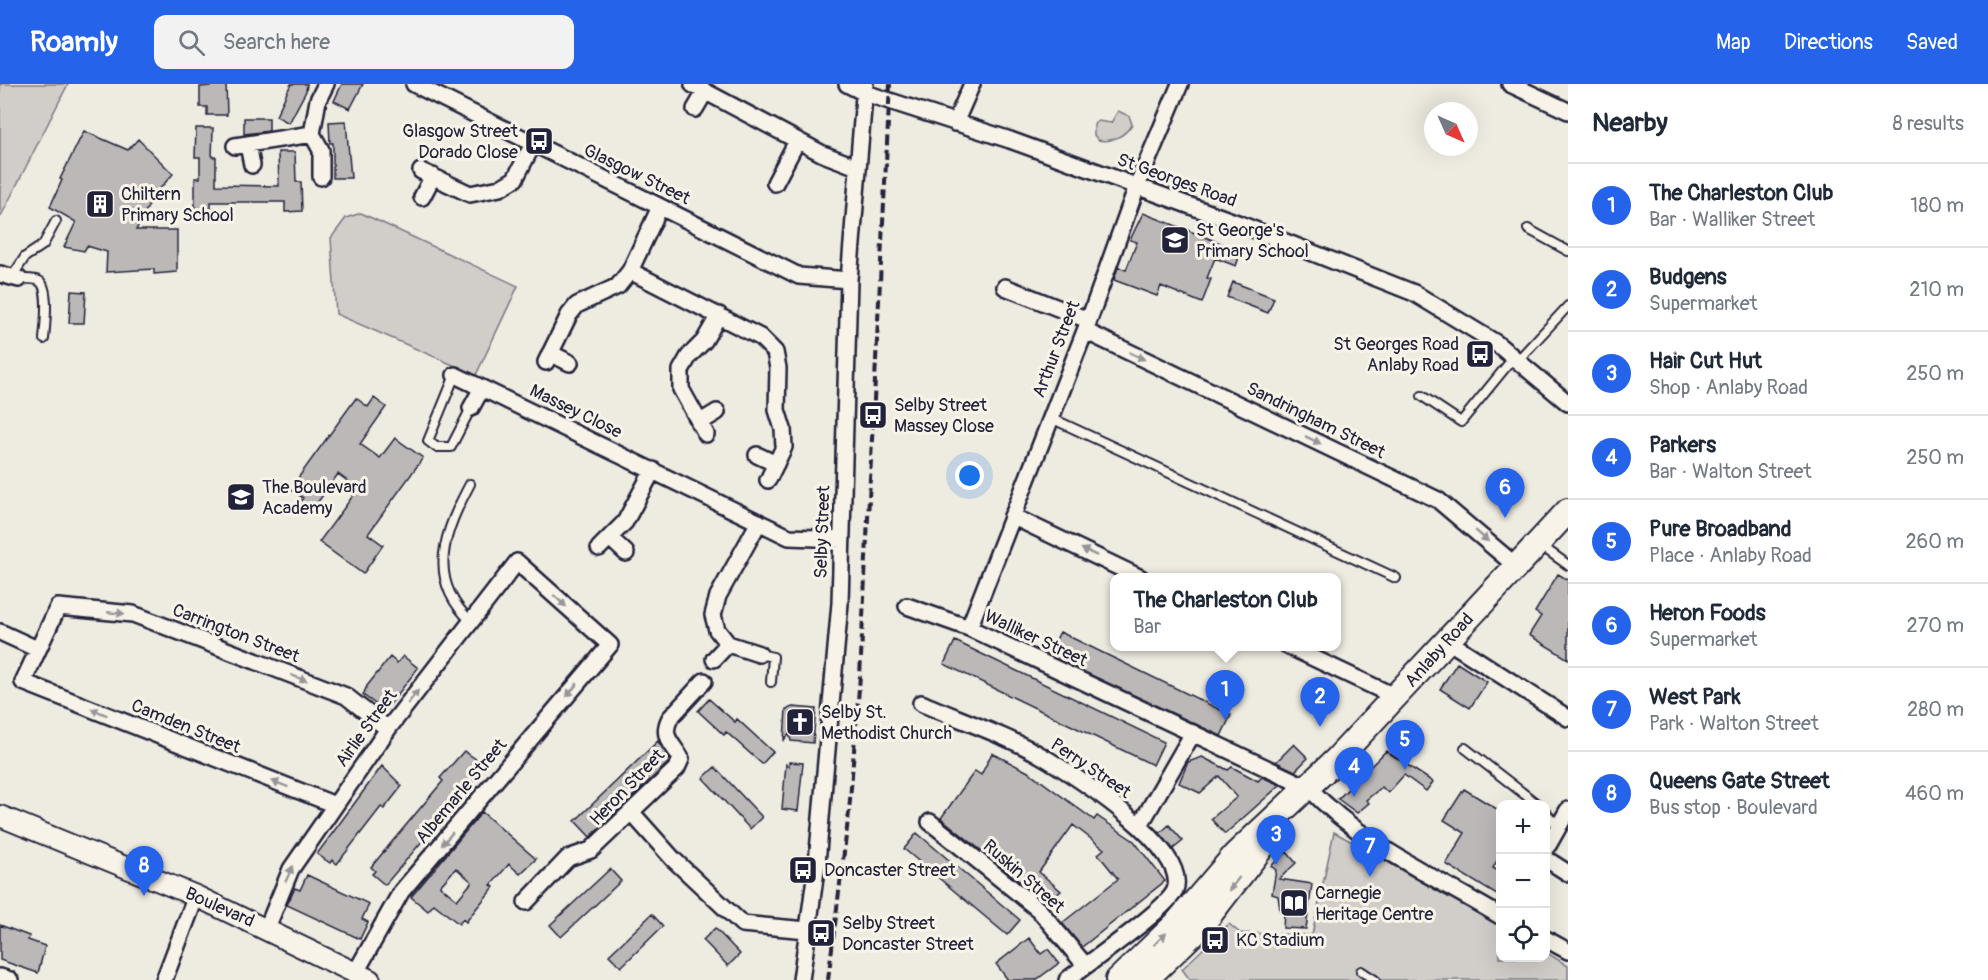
<!DOCTYPE html>
<html lang="en">
<head>
<meta charset="utf-8">
<style>
  :root { --surface:#fff; --page:#f2f2f3; --text:#1f2937; --muted:#747a83; --line:#e0e1e3; --accent:#2563eb }
  body { margin:0; font-family:Pangolin,sans-serif; background:var(--page); color:var(--text) }
  .controls { position:absolute; right:18px; bottom:18px; display:grid; overflow:hidden; border-radius:12px; box-shadow:0 6px 24px #0002 }
  .controls button { width:54px; height:54px; display:grid; place-items:center; padding:0; border:0; border-bottom:2px solid var(--line); background:var(--surface); color:var(--text); font:30px sans-serif }
  .compass { position:absolute; left:1424px; top:18px; width:54px; height:54px; border-radius:50%; background:var(--surface); box-shadow:0 6px 24px #0002; rotate:135deg }
  .you { position:absolute; left:970px; top:392px; width:21px; height:21px; margin:-15px; border:4px solid #fff; border-radius:50%; background:#1a73e8; box-shadow:0 0 0 9px #1a73e833 }
  .badge { display:grid; place-items:center; width:39px; height:39px; border-radius:50%; background:var(--accent); color:#fff; font-size:20px; font-weight:700 }
  .pin { position:absolute; translate:-50% -50px; filter:drop-shadow(0 2px 3px #0008) }
  .pin::after { content:''; position:absolute; top:32px; width:21px; height:18px; background:inherit; clip-path:polygon(0 0,100% 0,50% 100%) }
  .popup { position:absolute; left:1110px; top:489px; width:231px; height:78px; box-sizing:border-box; display:grid; place-content:center; border-radius:12px; background:var(--surface); filter:drop-shadow(0 2px 4px #0005); font-size:20px; white-space:nowrap; color:var(--muted) }
  .popup b { font-size:22px; color:var(--text) }
  .popup::after { content:''; position:absolute; left:50%; top:100%; margin-left:-12px; border:12px solid transparent; border-top-color:var(--surface) }
  .list { margin:0; padding:0; list-style:none }
  h2 { display:flex; justify-content:space-between; align-items:center; height:78px; margin:0; padding:0 24px; font-size:26px }
  h2 small { font-size:20px; font-weight:400; color:var(--muted) }
  .list li { display:grid; grid-template-columns:39px 1fr auto; gap:18px; align-items:center; box-sizing:border-box; height:84px; padding:0 24px; border-top:2px solid var(--line) }
  .list b { display:block; font-size:22px; white-space:nowrap }
  .list p { margin:0; font-size:20px; white-space:nowrap; color:var(--muted) }
  .list em { font-size:20px; font-style:normal; color:var(--muted) }
  .icon { flex:none; width:33px; height:33px; fill:none; stroke:currentColor; stroke-width:2; stroke-linecap:round; stroke-linejoin:round }
  .map { position:relative; flex:none; width:1568px; height:896px; overflow:hidden }
  header { display:flex; align-items:center; gap:36px; box-sizing:border-box; height:84px; padding:0 30px; background:var(--accent); color:#fff }
  header strong { font-size:28px }
  nav { display:flex; gap:33px; margin-inline-start:auto; font-size:21px }
  .search { width:420px; height:54px; background:var(--page); display:flex; align-items:center; gap:15px; box-sizing:border-box; padding:0 21px; border-radius:12px; color:var(--muted); font-size:22px }
  main { display:flex }
  aside { flex:1; background:var(--surface) }
  .map>svg:first-child { display:block }
  .green { fill:#d1cdc9; stroke:#7a7882; stroke-width:1.5 }
  .building { fill:#bbb8b7; stroke:#22223b; stroke-width:1.5; fill-rule:evenodd }
  .lines { fill:none; stroke-linecap:round; stroke-linejoin:round }
  .service-casing { stroke:#22223b; stroke-width:12 }
  .minor-casing { stroke:#22223b; stroke-width:20 }
  .tertiary-casing { stroke:#22223b; stroke-width:24 }
  .primary-casing { stroke:#22223b; stroke-width:28 }
  .service { stroke:#f7f3e8; stroke-width:8 }
  .minor { stroke:#f7f3e8; stroke-width:15 }
  .tertiary { stroke:#f7f3e8; stroke-width:20 }
  .primary { stroke:#f7f3e8; stroke-width:24 }
  .rail { stroke:#22223b; stroke-width:4; stroke-dasharray:9 4.5; stroke-linecap:butt }
  .oneway { fill:#97959a }
  .labels { text-anchor:middle; stroke-width:6; stroke-linejoin:round; paint-order:stroke }
  .poi-label { font-size:18px; fill:#22223b; stroke:#f7f3e8; text-anchor:start }
  .street-label { font-size:18px; fill:#22223b; stroke:#f7f3e8 }
</style>
</head>
<body>
<header>
<strong>Roamly</strong>
<div class="search"><svg class="icon" aria-label="search" viewBox="0 0 24 24"><circle cx="10" cy="10" r="6"/><path d="M15 15l6 6"/></svg>Search here</div>
<nav><a>Map</a><a>Directions</a><a>Saved</a></nav>
</header>
<main>
<div class="map">
<svg width="1568" height="896" viewBox="0 0 1568 896">
  <rect width="100%" height="100%" fill="#eeebe1"/>
  <filter id="ink" filterUnits="userSpaceOnUse"><feTurbulence type="fractalNoise" baseFrequency=".0167" numOctaves="2"/><feDisplacementMap in="SourceGraphic" scale="12" xChannelSelector="R" yChannelSelector="G"/><feConvolveMatrix kernelMatrix="1 2 1 2 8 2 1 2 1" color-interpolation-filters="sRGB"/></filter>
  <g filter="url(#ink)">
    <!-- green -->
    <path class="green" d="M0,0h68l-68,134z
      M1118,27l11,5 3,8c-7,12 -21,19 -34,16l-4,-5v-11l4,-3 13,2z
      M361,129l157,73 -42,89 -140,-61 -5,-76 15,-20z
      M1334,748l166,92v34h46v-6l22,14v14h-378l-8,-11 47,-45 11,9 72,2z"/>
    <!-- building -->
    <path class="building" d="M210,0h16l1,31h-20v-8h-7v-20l10,-1z
      M291,0h16l-1,7 -17,32 -13,-7z
      M342,0h21l-13,25 -16,-8z
      M244,34h25v13l-25,3z
      M346,37l5,57h-18v-35h-3l-1,-21z
      M196,44h17l-1,29h4v28l63,1 -1,-34h17l1,30h5l1,29 -17,1v-10h-74v9h-16v-33h5v-21h-5z
      M84,47l44,19 10,-11 35,35 -19,21 -18,35h41v42l-23,2v-5l-48,3 1,-20 -20,-6 -3,5 -20,-4 12,-25 -26,-15 12,-27 -2,-1z
      M1143,129l98,38 -5,15 -21,-8 -8,20 4,1 -9,24 -41,-17 -4,10 -43,-16 4,-13 8,3 11,-28 -7,-2z
      M1233,198l41,16 -6,15 -41,-16z
      M71,207l15,1 -2,31h-15z
      M356,314l12,9 6,-9 12,9 -26,37 20,14 15,-20 28,20 -55,76 15,11 -20,29 -44,-32 39,-53 -20,-15 -28,39 -12,-9 5,-6 -13,-9z
      M1558,490l10,6v79l-39,-24 12,-19 -6,-4z
      M1060,548l171,83 -10,21 -173,-81z
      M955,557l209,101 -11,23 -209,-101z
      M403,572l15,12 -33,43 -22,-16 4,-9 23,-29 7,6z
      M1457,579l30,19 -17,26 -30,-19z
      M709,615l26,23 2,-3 36,33 -11,12 -36,-32 -2,3 -26,-24z
      M793,623l23,2 -3,34 -22,-2 -2,-7 -5,6 2,-31z
      M658,657l12,19 -1,2 -79,75 -15,-16z
      M1294,660l14,14 -13,13 -19,-9z
      M464,667l22,15 -101,119 -13,-11 3,-3 -4,-4 72,-86 -3,-3z
      M1386,667l47,31 -7,9 -22,-16 -16,18 -6,-6 -16,13 3,3 -12,10 -19,-14z
      M992,669l38,20 64,47 3,-4 37,25 31,40 -83,66 -20,-24 56,-44 -20,-25 6,-5 -31,-24 -34,47 22,19 -15,12 -105,-85 34,-47 6,4z
      M1202,673l26,13 4,-3 26,14 4,-4 18,8 -55,49 -14,-15 26,-22 -18,-21 -19,17 -21,-10 9,-21z
      M789,678l14,1 -5,48 -16,-2 4,-45 3,2z
      M382,682l20,20 -18,23 -3,-2 -44,57 -5,-4 -2,3 -13,-9z
      M715,683l47,50 -12,12 -47,-51z
      M1464,705l36,22v44l-7,13 7,4v25l-54,-33 19,-31 -21,-13z
      M482,728l54,47 -16,15 -11,-10 -18,21 3,2 -19,23 -9,12 -3,-3 -4,5 -25,-20 -6,7 -17,-14zM456,784l16,14 -15,18 -17,-14z
      M1169,741l14,16 -10,8 -13,-16z
      M917,749l103,87 -13,15 -103,-86z
      M1287,768l9,11 -17,16 33,5 -6,45 -23,-1 1,-15 -4,-3 -2,-14 -6,-2 4,-24 -5,-4z
      M610,785l11,12 -60,56 -11,-12z
      M307,791l62,29 -7,15 6,3 -8,17 -73,-34 8,-17 5,2z
      M652,830l11,12 -42,41 -12,-12z
      M0,841l29,11 -1,4 17,6 -7,27 -38,-13z
      M715,844l25,26 -12,12 -25,-26z
      M1029,854l12,16 7,-5 11,14 -23,17h-28l-12,-16z"/>
    <g class="lines">
      <!-- service casing -->
      <g class="service-casing">
        <path id="service" d="M1528,145l40,22
          M12,193l13,-20 18,-12 13,-24
          M19,195c6,0 15,-1 20,2 11,5 6,47 5,58
          M1518,276l50,-54
          M455,291l-27,66 8,6h15l20,-39
          M1422,312l39,26 53,-65
          M1051,334l345,160
          M470,400c-25,47 -45,95 1,137
          M1540,461l28,20
          M759,570l14,3 -2,25
          M1465,664l72,56
          M1546,729l13,14
          M1361,887l14,9"/>
      </g>
      <!-- minor casing -->
      <g class="minor-casing">
        <path id="minor" d="M414,0l385,192 50,4
          M847,0l18,9 145,47 230,84 174,69 82,50 72,60
          M1510,0l58,27
          M693,1l130,69 34,13
          M695,25l10,-17
          M955,39l17,-39
          M312,50l9,16v27
          M248,61l4,20
          M235,62l77,-12 6,-34 8,-16
          M421,87l49,23 30,-6 15,-9 18,-35
          M775,99l22,-42
          M422,113l11,-21
          M630,187l130,66 15,15 3,16 -1,42 6,19 1,18 -16,33
          M0,190l19,5
          M1005,203l83,33
          M1085,247l353,169 78,66
          M550,269l20,10
          M546,278l23,-47 8,-10 41,-19 12,-15 30,-64
          M455,291l334,162 53,2
          M471,324l11,-20
          M699,339l18,-11
          M706,350l-25,-45v-19l8,-14 15,-15 15,-26
          M757,371l19,9
          M1012,432l129,62
          M610,454l16,15
          M599,464l26,-26 28,-52
          M907,522l62,22 340,160c52,56 126,89 191,128
          M969,544l116,-297 52,-145 43,-102
          M0,548l37,17
          M1448,557l120,77
          M1288,562l108,51
          M759,570l-31,-10 -11,-14 -4,-15 5,-19 41,-74
          M714,575l14,-15
          M921,619c39,17 90,34 126,56 31,19 143,90 128,131 -7,19 -87,73 -108,90
          M335,721l-312,-123 35,-75 75,7 213,82 42,33
          M632,729l41,46 69,65 65,6
          M930,738l109,88 46,55
          M1140,741l53,-92
          M1546,765l22,-39
          M1546,775l22,14
          M526,818l42,-44 23,-8 86,-82 4,-9c-8,-16 -21,-22 -11,-41l34,-37
          M267,844l24,-59 97,-140 129,-167 93,83 -209,247 -45,80
          M1546,855l22,12
          M0,893l10,3
          M164,896l32,-84
          M801,896l16,-117 23,-260 9,-323 16,-196"/>
      </g>
      <!-- tertiary casing -->
      <g class="tertiary-casing">
        <path id="tertiary" d="M0,732l196,80 174,84"/>
      </g>
      <!-- primary casing -->
      <g class="primary-casing">
        <path id="primary" d="M1118,896l57,-55 60,-70 101,-95 232,-249
          M1145,896l56,-54 65,-84"/>
      </g>
      <!-- service -->
      <use href="#service" class="service"/>
      <!-- minor -->
      <use href="#minor" class="minor"/>
      <!-- tertiary -->
      <use href="#tertiary" class="tertiary"/>
      <!-- primary -->
      <use href="#primary" class="primary"/>
      <!-- rail -->
      <path class="rail" d="M828,896l21,-168 11,-136 30,-592"/>
    </g>
    <!-- one-way arrows -->
    <defs><path id="oneway-solid" d="M-6-.8H1V-3.2L6.5 0L1 3.2V.8H-6Z" transform="scale(1.5)"/></defs>
    <g class="oneway">
      <use href="#oneway-solid" transform="translate(1137 272) rotate(26)"/>
      <use href="#oneway-solid" transform="translate(1313 356) rotate(26)"/>
      <use href="#oneway-solid" transform="translate(1482 452) rotate(41)"/>
      <use href="#oneway-solid" transform="translate(1089 468) rotate(-155)"/>
      <use href="#oneway-solid" transform="translate(560 517) rotate(42)"/>
      <use href="#oneway-solid" transform="translate(116 529) rotate(5)"/>
      <use href="#oneway-solid" transform="translate(299 594) rotate(21)"/>
      <use href="#oneway-solid" transform="translate(572 606) rotate(130)"/>
      <use href="#oneway-solid" transform="translate(413 613) rotate(-52)"/>
      <use href="#oneway-solid" transform="translate(99 628) rotate(-158)"/>
      <use href="#oneway-solid" transform="translate(280 700) rotate(-159)"/>
      <use href="#oneway-solid" transform="translate(447 755) rotate(130)"/>
      <use href="#oneway-solid" transform="translate(289 790) rotate(-66)"/>
      <use href="#oneway-solid" transform="translate(1234 800) rotate(128)"/>
      <use href="#oneway-solid" transform="translate(1160 855) rotate(-44)"/>
    </g>
  </g>
  <!-- icons -->
  <defs>
    <g id="bus-square" transform="scale(1.5)"><rect x="-9" y="-9" width="18" height="18" rx="4" fill="#22223b" stroke="#f7f3e8"/><path d="M-5-6H5V4H4V6H2V4H-2V6H-4V4H-5ZM-3.5-4V0h7V-4ZM-3.5 1.2v1.5H-2V1.2ZM2 1.2v1.5H3.5V1.2Z" fill="#fff"/></g>
    <g id="building-square" transform="scale(1.5)"><rect x="-9" y="-9" width="18" height="18" rx="4" fill="#22223b" stroke="#f7f3e8"/><path d="M-4-6H4V6H1V3H-1V6H-4ZM-2.5-4.3h1.7v1.8h-1.7ZM.8-4.3h1.7v1.8H.8ZM-2.5-1h1.7V.8h-1.7ZM.8-1h1.7V.8H.8Z" fill="#fff"/></g>
    <g id="school-square" transform="scale(1.5)"><rect x="-9" y="-9" width="18" height="18" rx="4" fill="#22223b" stroke="#f7f3e8"/><path d="M0-5L7-2L0 1L-7-2ZM-4 1L0 2.5L4 1V4Q0 6-4 4Z" fill="#fff"/></g>
    <g id="church-square" transform="scale(1.5)"><rect x="-9" y="-9" width="18" height="18" rx="4" fill="#22223b" stroke="#f7f3e8"/><path d="M-1.2-6h2.4v3.5h3.3v2.4h-3.3V6h-2.4V-.1h-3.3v-2.4h3.3Z" fill="#fff"/></g>
    <g id="library-square" transform="scale(1.5)"><rect x="-9" y="-9" width="18" height="18" rx="4" fill="#22223b" stroke="#f7f3e8"/><path d="M-6-4Q-3-5.5-.7-3.5V5Q-3 3-6 4ZM6-4Q3-5.5 .7-3.5V5Q3 3 6 4Z" fill="#fff"/></g>
  </defs>
  <g fill-rule="evenodd">
    <use href="#bus-square" x="539" y="57"/>
    <use href="#building-square" x="100" y="120"/>
    <use href="#school-square" x="1175" y="156"/>
    <use href="#bus-square" x="1480" y="270"/>
    <use href="#bus-square" x="873" y="331"/>
    <use href="#school-square" x="241" y="413"/>
    <use href="#church-square" x="800" y="638"/>
    <use href="#bus-square" x="803" y="786"/>
    <use href="#library-square" x="1294" y="819"/>
    <use href="#bus-square" x="821" y="849"/>
    <use href="#bus-square" x="1215" y="856"/>
  </g>
  <g class="labels">
    <!-- poi labels -->
    <g class="poi-label">
      <text x="518" y="53" text-anchor="end">Glasgow Street<tspan x="518" dy="21">Dorado Close</tspan></text>
      <text x="121" y="116">Chiltern<tspan x="121" dy="21">Primary School</tspan></text>
      <text x="1196" y="152">St George's<tspan x="1196" dy="21">Primary School</tspan></text>
      <text x="1459" y="266" text-anchor="end">St Georges Road<tspan x="1459" dy="21">Anlaby Road</tspan></text>
      <text x="894" y="327">Selby Street<tspan x="894" dy="21">Massey Close</tspan></text>
      <text x="262" y="409">The Boulevard<tspan x="262" dy="21">Academy</tspan></text>
      <text x="821" y="634">Selby St.<tspan x="821" dy="21">Methodist Church</tspan></text>
      <text x="824" y="792">Doncaster Street</text>
      <text x="1315" y="815">Carnegie<tspan x="1315" dy="21">Heritage Centre</tspan></text>
      <text x="842" y="845">Selby Street<tspan x="842" dy="21">Doncaster Street</tspan></text>
      <text x="1236" y="862">KC Stadium</text>
    </g>
    <!-- street labels -->
    <g class="street-label">
      <text transform="translate(637 90) rotate(26)" y="6">Glasgow Street</text>
      <text transform="translate(1177 96) rotate(20)" y="6">St Georges Road</text>
      <text transform="translate(1056 265) rotate(-69)" y="6">Arthur Street</text>
      <text transform="translate(576 327) rotate(26)" y="6">Massey Close</text>
      <text transform="translate(1316 336) rotate(26)" y="6">Sandringham Street</text>
      <text transform="translate(822 448) rotate(-88)" y="6">Selby Street</text>
      <text transform="translate(236 549) rotate(21)" y="6">Carrington Street</text>
      <text transform="translate(1036 554) rotate(25)" y="6">Walliker Street</text>
      <text transform="translate(1439 566) rotate(-48)" y="6">Anlaby Road</text>
      <text transform="translate(186 642) rotate(22)" y="6">Camden Street</text>
      <text transform="translate(366 644) rotate(-54)" y="6">Airlie Street</text>
      <text transform="translate(1091 684) rotate(34)" y="6">Perry Street</text>
      <text transform="translate(627 703) rotate(-46)" y="6">Heron Street</text>
      <text transform="translate(461 707) rotate(-50)" y="6">Albemarle Street</text>
      <text transform="translate(1024 792) rotate(41)" y="6">Ruskin Street</text>
      <text transform="translate(220 823) rotate(24)" y="6">Boulevard</text>
    </g>
  </g>
</svg>
<div class="controls">
<button>+</button>
<button>−</button>
<button><svg class="icon" aria-label="locate" viewBox="0 0 24 24"><circle cx="12" cy="12" r="6"/><path d="M12 2v4M12 18v4M2 12h4M18 12h4"/></svg></button>
</div>
<svg class="compass" viewBox="-18 -18 36 36"><path d="M0-13l5 13h-10z" fill="#e53935"/><path d="M0 13l5-13h-10z" fill="#747a83"/></svg>
<div class="you"></div>
<div class="pin badge" style="left:1225px;top:636px">1</div>
<div class="popup"><b>The Charleston Club</b>Bar</div>
<div class="pin badge" style="left:1320px;top:643px">2</div>
<div class="pin badge" style="left:1276px;top:781px">3</div>
<div class="pin badge" style="left:1354px;top:713px">4</div>
<div class="pin badge" style="left:1405px;top:686px">5</div>
<div class="pin badge" style="left:1505px;top:434px">6</div>
<div class="pin badge" style="left:1370px;top:793px">7</div>
<div class="pin badge" style="left:144px;top:812px">8</div>
</div>
<aside>
<h2>Nearby<small>8 results</small></h2>
<ul class="list">
<li><span class="badge">1</span><div><b>The Charleston Club</b><p>Bar · Walliker Street</p></div><em>180 m</em></li>
<li><span class="badge">2</span><div><b>Budgens</b><p>Supermarket</p></div><em>210 m</em></li>
<li><span class="badge">3</span><div><b>Hair Cut Hut</b><p>Shop · Anlaby Road</p></div><em>250 m</em></li>
<li><span class="badge">4</span><div><b>Parkers</b><p>Bar · Walton Street</p></div><em>250 m</em></li>
<li><span class="badge">5</span><div><b>Pure Broadband</b><p>Place · Anlaby Road</p></div><em>260 m</em></li>
<li><span class="badge">6</span><div><b>Heron Foods</b><p>Supermarket</p></div><em>270 m</em></li>
<li><span class="badge">7</span><div><b>West Park</b><p>Park · Walton Street</p></div><em>280 m</em></li>
<li><span class="badge">8</span><div><b>Queens Gate Street</b><p>Bus stop · Boulevard</p></div><em>460 m</em></li>
</ul>
</aside>
</main>
</body>
</html>
